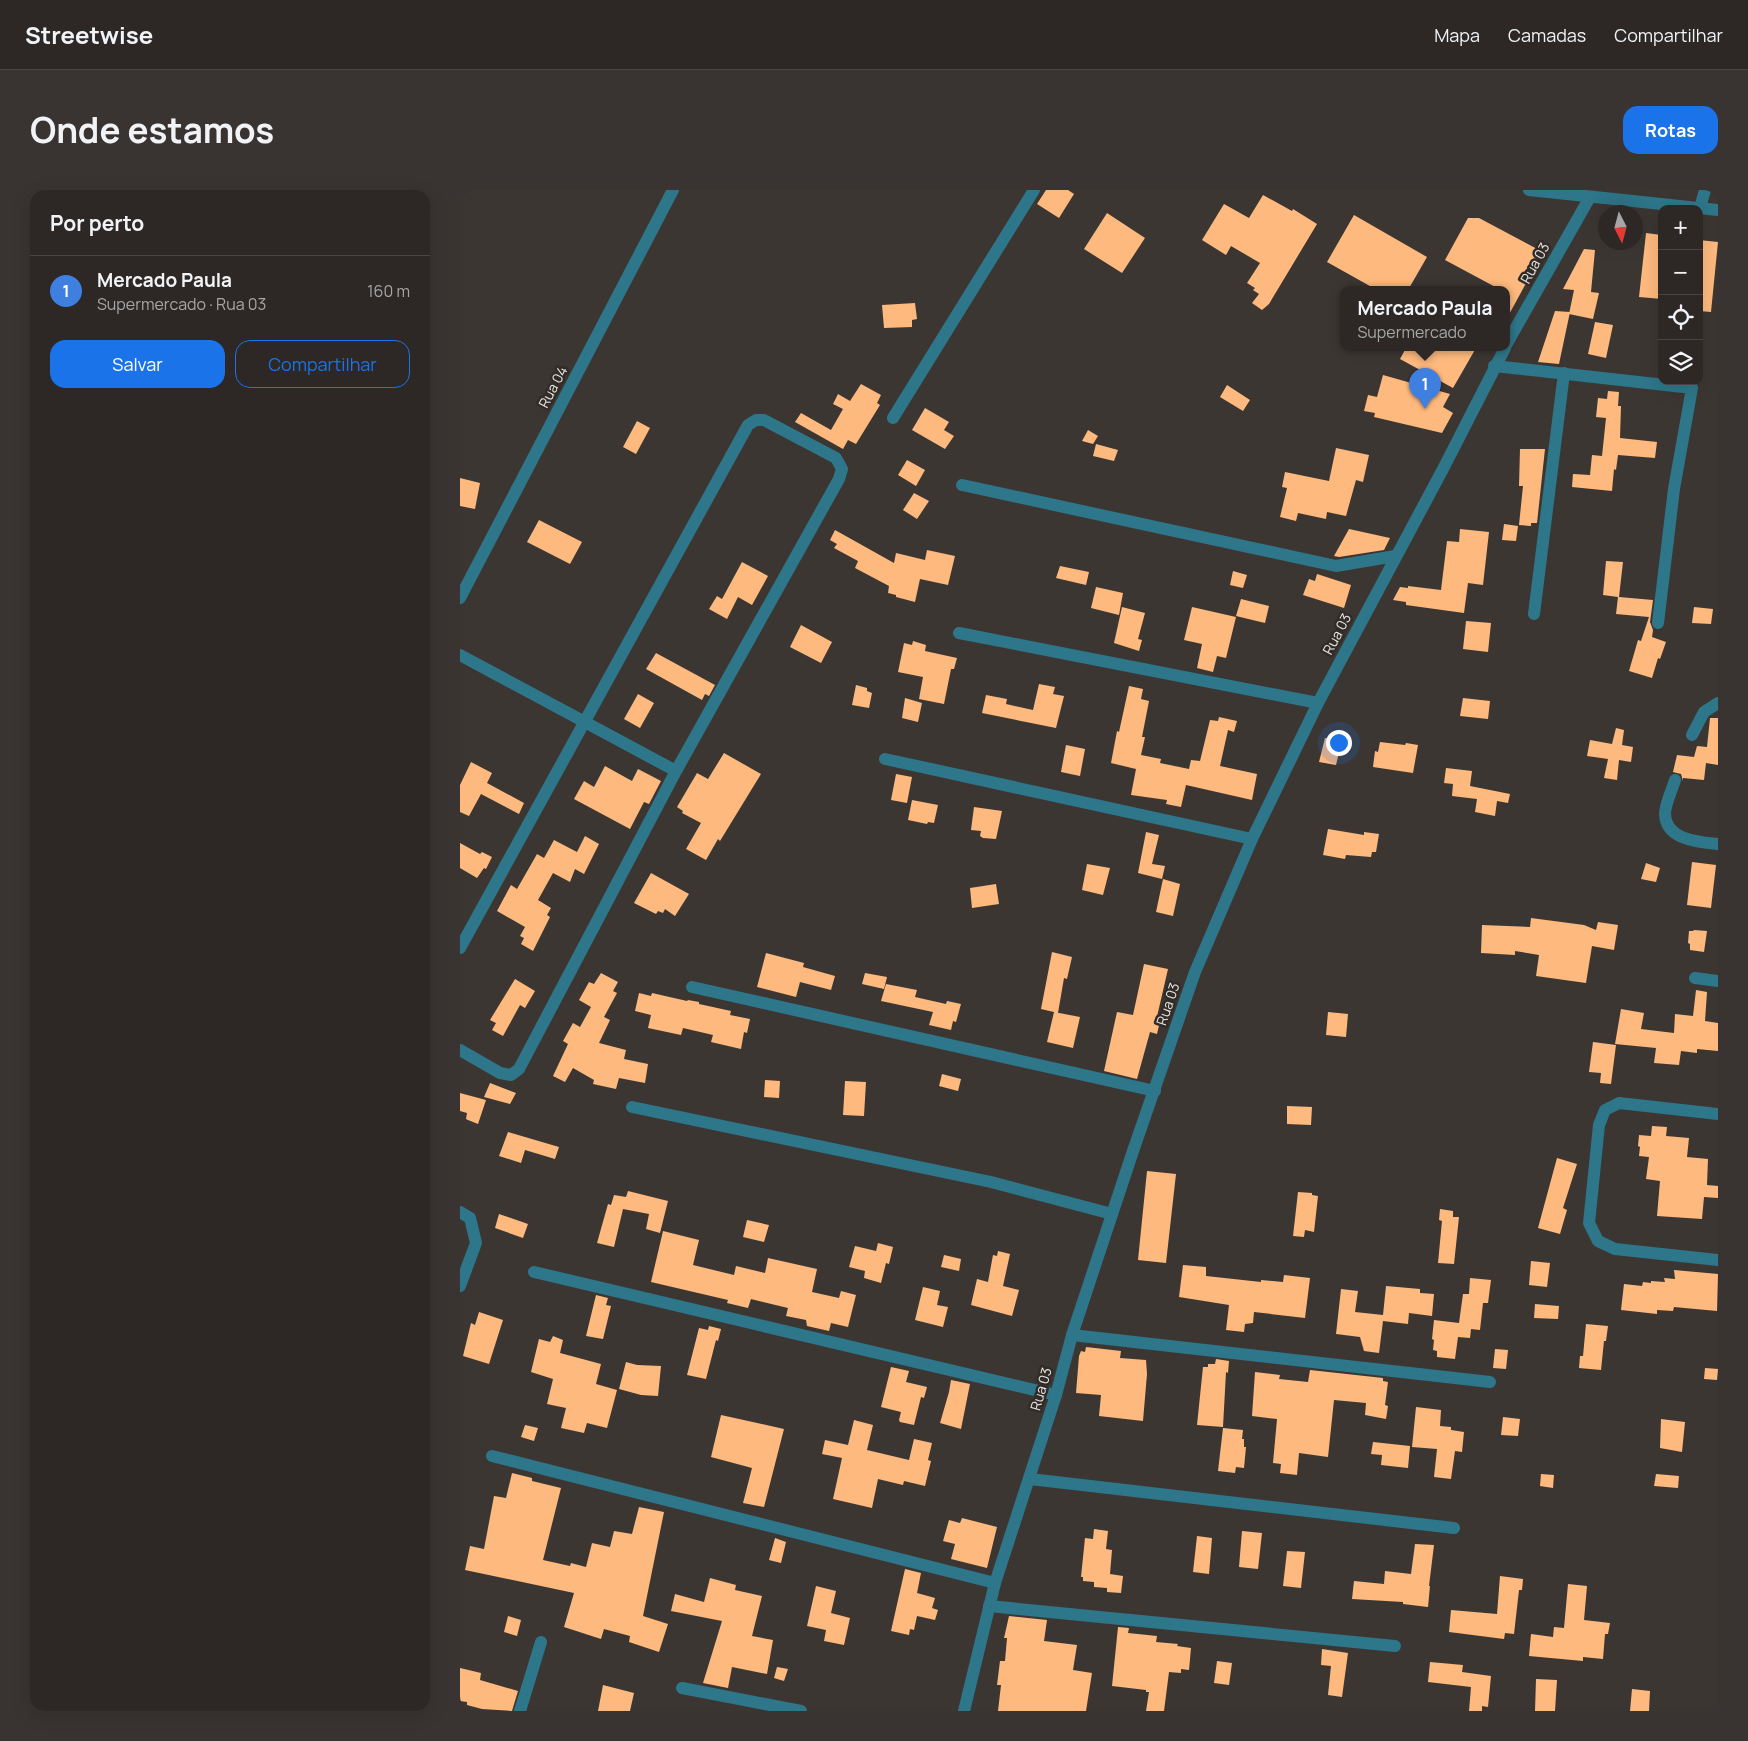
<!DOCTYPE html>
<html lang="pt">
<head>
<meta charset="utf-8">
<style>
  :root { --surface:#2d2826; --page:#393432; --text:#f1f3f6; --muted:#a7a6a7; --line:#484443; --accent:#1a73e8 }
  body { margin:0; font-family:Manrope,sans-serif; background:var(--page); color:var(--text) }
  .controls { position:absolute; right:15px; top:15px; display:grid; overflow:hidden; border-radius:10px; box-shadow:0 5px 20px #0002 }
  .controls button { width:45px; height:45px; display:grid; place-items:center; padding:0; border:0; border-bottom:1px solid var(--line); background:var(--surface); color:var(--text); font:25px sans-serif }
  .compass { position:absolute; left:1138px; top:15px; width:45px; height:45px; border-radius:50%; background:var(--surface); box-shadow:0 5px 20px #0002; rotate:174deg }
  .you { position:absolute; left:878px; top:552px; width:18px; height:18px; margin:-12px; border:4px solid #fff; border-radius:50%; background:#1a73e8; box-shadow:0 0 0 8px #1a73e833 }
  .badge { display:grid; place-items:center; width:32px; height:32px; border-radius:50%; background:var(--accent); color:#fff; font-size:16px; font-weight:700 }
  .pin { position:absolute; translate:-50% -41px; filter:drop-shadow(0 1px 2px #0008) }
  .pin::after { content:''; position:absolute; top:26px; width:18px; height:15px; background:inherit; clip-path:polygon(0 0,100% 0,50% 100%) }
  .popup { position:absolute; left:880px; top:96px; width:170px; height:65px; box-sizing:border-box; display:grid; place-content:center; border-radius:10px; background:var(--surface); filter:drop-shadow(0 1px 4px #0005); font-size:16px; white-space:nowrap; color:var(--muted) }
  .popup b { font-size:19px; color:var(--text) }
  .popup::after { content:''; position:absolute; left:50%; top:100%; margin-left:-10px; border:10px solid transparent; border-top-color:var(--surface) }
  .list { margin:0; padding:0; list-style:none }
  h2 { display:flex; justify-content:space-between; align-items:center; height:65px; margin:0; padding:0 20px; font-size:21px }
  h2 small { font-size:16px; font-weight:400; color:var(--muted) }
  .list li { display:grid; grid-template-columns:32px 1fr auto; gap:15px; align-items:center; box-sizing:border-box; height:70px; padding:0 20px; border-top:1px solid var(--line) }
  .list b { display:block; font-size:19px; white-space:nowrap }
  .list p { margin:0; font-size:16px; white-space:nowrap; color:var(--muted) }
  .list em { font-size:16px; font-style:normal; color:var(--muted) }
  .actions { display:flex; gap:10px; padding:15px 20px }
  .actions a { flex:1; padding:11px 0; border:1px solid var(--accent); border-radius:15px; text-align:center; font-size:18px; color:var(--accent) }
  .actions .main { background:var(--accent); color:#fff }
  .icon { flex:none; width:28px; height:28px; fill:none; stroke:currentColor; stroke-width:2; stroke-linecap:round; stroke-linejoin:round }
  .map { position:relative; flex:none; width:1258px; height:1521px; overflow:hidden; border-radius:15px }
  header { display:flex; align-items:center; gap:30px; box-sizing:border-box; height:70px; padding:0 25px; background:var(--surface); border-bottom:1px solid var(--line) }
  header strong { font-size:24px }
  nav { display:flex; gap:28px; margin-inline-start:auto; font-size:18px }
  .intro { display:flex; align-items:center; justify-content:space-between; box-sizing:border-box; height:120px; padding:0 30px }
  h1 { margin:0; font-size:35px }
  .button { padding:12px 22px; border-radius:15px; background:var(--accent); color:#fff; font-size:18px; font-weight:700 }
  main { display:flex; gap:30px; padding:0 30px }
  aside { flex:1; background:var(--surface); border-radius:15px; box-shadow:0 5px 20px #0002 }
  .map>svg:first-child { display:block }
  .building { fill:#feba7e }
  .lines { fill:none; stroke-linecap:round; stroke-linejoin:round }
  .minor { stroke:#2e7689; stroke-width:12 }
  .tertiary { stroke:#2e7689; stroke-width:12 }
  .labels { text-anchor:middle; stroke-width:5; stroke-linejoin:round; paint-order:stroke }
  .street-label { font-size:14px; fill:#e9e5e3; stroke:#322c29 }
</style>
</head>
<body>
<header>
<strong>Streetwise</strong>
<nav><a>Mapa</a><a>Camadas</a><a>Compartilhar</a></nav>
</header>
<div class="intro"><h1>Onde estamos</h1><a class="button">Rotas</a></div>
<main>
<aside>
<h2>Por perto<small></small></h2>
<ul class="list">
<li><span class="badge" style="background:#3f7fe0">1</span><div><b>Mercado Paula</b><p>Supermercado · Rua 03</p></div><em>160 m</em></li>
</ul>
<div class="actions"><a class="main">Salvar</a><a>Compartilhar</a></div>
</aside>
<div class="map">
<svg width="1258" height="1521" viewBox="0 0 1258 1521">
  <rect width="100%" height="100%" fill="#3c3633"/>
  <!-- building -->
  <path class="building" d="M586,0h22l6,4 -15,24 -22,-14z
    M803,5l29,16 1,-2 24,15 -48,80 -7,6 -10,-7 7,-9 -6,-4 2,-2 -8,-5 13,-20 -29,-17 -5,9 -24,-15 22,-36 25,14z
    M647,23l38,25 -23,35 -38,-24z
    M894,25l73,42 -19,33h-31l-50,-28z
    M1008,28h11l64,34 -37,68v-30h-5l-56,-30z
    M1186,43l16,2 -4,34 4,1v29l-23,-2z
    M1239,50l19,2 -7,70 -12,-1z
    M1124,59l11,1 -4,42 8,1 -6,26 -24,-5 5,-24 -11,-1z
    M455,113l2,16 -5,1v7l-28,1 -2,-23z
    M1095,121l15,1 -11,52 -21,-2z
    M1135,132l18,3 -7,33 -18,-4z
    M946,158h70l-23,40 -53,-29z
    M923,185l67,19 -7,13 10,6 -11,20 -68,-16 1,-4 -11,-2 4,-16 9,2z
    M401,194l20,11 -4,8 3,2 -24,39 -8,-4 -5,9 -48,-27 6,-9 30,17 12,-21 -10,-5 5,-10 12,7z
    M767,195l23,15 -7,11 -23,-14z
    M1148,201l11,1 -1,14h3l-1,32 37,4 -2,16 -37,-3 -2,15 -2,-1 -2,22 -40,-4 1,-13 17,1 2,-20 10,1 4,-38 -10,-1 2,-19 9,1z
    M465,218l24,14 -5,8 10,6 -9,13 -33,-19z
    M177,231l13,7 -14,26 -13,-7z
    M628,240l10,6 -5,8 -11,-3z
    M636,254l22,6 -4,11 -21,-5z
    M876,258l33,7 -6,27 -7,-2 -10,36 -19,-4 -1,7 -28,-6 -2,8 -16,-4 7,-29 -5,-1 3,-15 44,9z
    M1060,259h25l-8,74h-6v3l-12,-1 4,-39h-4z
    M447,270l18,10 -9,16 -18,-11z
    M0,288l20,5 -5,26 -15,-3z
    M454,303l15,8 -12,18 -14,-9z
    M79,330l43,22 -12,22 -43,-22z
    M1044,334l14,2 -2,15 -14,-1z
    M889,339l41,9 -6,12 -45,7 -5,-1z
    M1000,339l29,3 -6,53 -15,-2 -4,30 -58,-8v-3l-13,-2 7,-13 8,1v-2l33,4 6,-49 12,1z
    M375,340l59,33 2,-10 29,7 2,-10 28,6 -7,29 -28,-6 -5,23 -19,-5v-2l-8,-2 1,-7 -34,-18 3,-7 -24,-13 3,-4 -7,-4z
    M1146,371l17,1 -4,35 34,3 -3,22 3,8 -1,7 14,5 -6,17 -2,-1 -6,20 -23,-7 9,-31 3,1 8,-24 -33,-3 2,-17 -15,-2z
    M282,372l26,14 -16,29 -14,-8 -11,22 -18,-10 8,-13 5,3z
    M600,376l29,6 -3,13 -30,-7z
    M773,381l14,4 -4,13 -13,-3z
    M857,384l34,11 -7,23 -41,-13 6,-16 6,2z
    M636,397l27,6 -4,22 -28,-7z
    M781,409l28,7 -4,17 -29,-7z
    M662,417l23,6 -7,26 4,1 -3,11 -25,-8z
    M732,417l44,10 -10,41 -9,-2 -4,16 -16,-4 5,-24 -18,-4z
    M1234,417l19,2 -2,15 -19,-1z
    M1006,431l25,2 -3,29 -25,-3z
    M341,435l31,17 -11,21 -31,-16z
    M453,451l13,4 -1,6 32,7 -3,11h-3l-7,35 -25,-5 4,-22 -25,-5 6,-29 8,2z
    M196,463l59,32 -6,11 -4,-2 -3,6 -56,-31z
    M579,494l16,3 -2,7 11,2 -8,32 -74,-15 4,-18 21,4 -1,5 27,6z
    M396,495l11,3v3l5,2 -3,15 -17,-3z
    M669,496l14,3 -2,10 8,2 -7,36h3l-4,18 20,4 -1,4 29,6 2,-9 9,1 10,-41 8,1 1,-4 18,4 -3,11 -6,-2 -8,36 37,8 -5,26 -66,-15 -5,22 -15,-3 1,-4 -36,-5 5,-26 -25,-6 6,-32 2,1z
    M178,504l16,9 -14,25 -16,-9z
    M445,508l17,5 -4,19 -16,-4z
    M1003,508l27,3 -2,18 -28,-3z
    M1250,528h8v47l-12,-2 -2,17 -21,-2v3l-2,-7 -8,-2 4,-17 17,2 3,-11 10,1z
    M1156,538l8,2 -2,15 11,2 -2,15 -12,-2 -2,20 -13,-2 4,-19 -21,-3 3,-16 22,4z
    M865,548l17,2 -6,25 -17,-3z
    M920,552l25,3 1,-2 12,2 -5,28 -40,-6 2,-16 3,1z
    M606,555l19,4 -5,27 -19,-4z
    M264,563l37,21 -41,67 -2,-2 -12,21 -20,-11 15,-26 -19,-10 1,-2 -6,-4 20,-34 11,6z
    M11,572l21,11 -5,10 37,20 -5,11 -38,-20 -12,22 -9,-4v-27z
    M145,576l27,15 6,-12 23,12 -12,23 -5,-2 -14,27 -56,-30 10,-18 10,6z
    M986,578l26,3 -2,15 40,8 -2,9 -11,-2 -2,15 -20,-4 2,-13 -25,-3 1,-12 -9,-1z
    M436,584l16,3 -5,26 -16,-3z
    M452,610l26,5 -4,18 -6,-1 -1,2 -19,-4z
    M514,617l28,4 -6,28 -13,-1 -3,-2 1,-5 -10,-1z
    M868,639l36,6v-3l15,2 -3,18h-4l-1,5 -25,-2 -1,4 -22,-4z
    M686,642l13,3 -7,29 13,2 -3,13 -24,-6z
    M125,646l14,8 -15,30 -9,-5 -5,13 -17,-9 -15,27 13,8 -4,7 3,2 -17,34 -12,-7 3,-6 -4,-2 5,-9 -28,-16 14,-26 6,4 20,-35 7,4 10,-18 23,12z
    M0,653l20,11 2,-2 10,5 -6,12 -2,-1 -7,10 -17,-10z
    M1232,672l24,3 -5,43 -24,-3z
    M1186,673l14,5 -4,14 -15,-3z
    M627,674l23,4 -7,27 -21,-5z
    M191,683l38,21 -14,22 -10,-7 -2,4 -5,-2 -2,3 -22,-11z
    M703,689l17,5 -7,32 -17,-4z
    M536,694l3,20 -27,4 -2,-20z
    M1071,728l53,7 12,5 2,-8 20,3 -4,25 -22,-4 -6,37 -50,-7 3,-21 -24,-4v4l-34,-2 1,-28 48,2z
    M1234,740l13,1 -3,21 -14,-2v-6l-2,-1 1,-12h4z
    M592,762l20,5 -5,22 -3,-1 -6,35 -17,-4z
    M306,763l38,10 -1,4 32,9 -4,14 -31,-8 -4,15 -39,-10z
    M684,774l24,5 -12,52h4l-3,13 -7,-2 -13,47 -33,-8 13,-59 16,3z
    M141,783l17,9 -5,9 4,2 -13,24 6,3 -11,23 27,7 -2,9 24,5 -3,19 -26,-5 -3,11 -23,-5 1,-4 -21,-12 -8,14 -12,-6 15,-32 -5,-3 10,-18 7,4 11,-20 -12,-7 10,-18 5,2z
    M405,783l22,4 -3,12 -22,-5z
    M55,789l20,12 -10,17 -5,-3 -17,31 -11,-6 4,-7 -6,-3z
    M426,794l31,6 -2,7 31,7 1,-3 14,3 -5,18 -3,-1 -2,9 -22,-5 4,-13 -52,-11z
    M1236,800l11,2 -2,29 13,2v28l-21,-2v4l-16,-2 -2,14 -25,-2 2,-15 -41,-4 6,-35 23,4 -3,16 33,4 1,-19 18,2z
    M179,803l12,3 1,-3 35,8 1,-1 11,2v2l32,7 -1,4 20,4 -3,14 -3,-1 -3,17 -30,-7 2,-7 -30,-7 -2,7 -33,-7 3,-13 -16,-4z
    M594,822l26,5 -7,31 -26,-6z
    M868,822l20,2 -2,23 -20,-2z
    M1133,852l23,3 -5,39 -11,-1 1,-10 -12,-1z
    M482,884l19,5 -3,12 -19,-5z
    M305,890l15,1 -1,17 -15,-1z
    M385,891l21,1 -2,34 -21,-1z
    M30,893l26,10 -6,11 -26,-7z
    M0,903l26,7 -8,24 -10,-4 -2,-1 1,-6 -7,-2z
    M827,916l25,1 -1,18 -24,-1z
    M1192,936l15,1 -1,9 23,2 -2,19 21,2 -1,26 11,1v12l-14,-1 -2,22 -45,-3 3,-35 -14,-2 3,-22 -10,-1 1,-9 -2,-1 1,-11 12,1z
    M48,942l51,15 -4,12 -30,-9 -4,13 -22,-7z
    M1097,968l20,6 -14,44 4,2 -7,24 -22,-6z
    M687,981l29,3 -10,89 -28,-3z
    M168,1001l40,10 -8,32 -14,-4 3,-15 -26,-5 -9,38 -17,-4 11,-39 3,1 3,-10 12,2z
    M838,1002l14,1v2l6,1 -4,36 -9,-2 -1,7 -11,-1z
    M980,1019l13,2v6h6l-5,47 -16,-1 4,-42 -3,-1z
    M39,1024l29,10 -5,14 -28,-10z
    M287,1030l22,5 -5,17 -21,-5z
    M203,1041l36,9 -6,25 41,10 2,-9 29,7 3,-15 49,11 -5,23 27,6 2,-7 15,4 -8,32 -17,-4 -2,8 -22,-5 -1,-6 -20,-4 2,-8 -37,-9 -3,9 -21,-5 1,-3 -77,-18z
    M418,1053l15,4 -4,17 -3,-1 -5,20 -17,-5 1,-7 -16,-4 6,-21 21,5z
    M538,1061l12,3 -7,32 16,4 -7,26 -41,-11 6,-26 11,3 5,-27 4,1z
    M484,1065l17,4 -2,12 -18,-4z
    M1071,1071l19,2 -3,24 -18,-2z
    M723,1075l23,2v9l55,6v-2l22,2 1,-7 26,3 -5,40 -51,-6 -1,11 -8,1 -1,8 -18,-2 3,-25 -50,-8z
    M1214,1080l44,4 -1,37 -43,-4 -1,4 -16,-1v4l-36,-4 3,-26 18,2 1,-4 8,1v-2l14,1 -1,-4 11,1z
    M1010,1088l21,2 -3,23h-5l-3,27 -9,-1 -1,9 -12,-1 -3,22 -18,-2v-6l-4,-1 1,-10 -2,-1 2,-19 25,3 4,-29h6z
    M926,1096l34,3v4l14,1 -2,22 -23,-3 -1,11 -25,-3 -4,32 -15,-2 -4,-14 -24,-3 5,-45 17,2 -3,21 28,3z
    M463,1097l17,4 -3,14 11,2 -5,20 -28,-7z
    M136,1105l12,3 -2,7 5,1 -8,33 -17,-3z
    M1075,1114l24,2 -1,13 -24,-1z
    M19,1122l24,8 -14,44 -26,-8 8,-33 4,2z
    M1126,1134l22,2 -2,15h-2l-3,29 -22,-2 1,-12h3z
    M249,1136l12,3 -3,12 -2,-1 -10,39 -19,-4 12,-47 9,2z
    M93,1146l10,4 -3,13 41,11 -5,20 21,6 -10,38 -20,-5 -3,10 -23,-5 5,-20 -19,-4 6,-25 -22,-7 8,-33 11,3z
    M626,1157l35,4 -1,7 26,2 1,14 -4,47 -44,-5 2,-21 -25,-2 3,-37 2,-5 4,1z
    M1035,1159l13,1 -2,19 -13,-1z
    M756,1169l13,2 -1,12 -2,-1 -3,55 -26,-2 6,-58h5v-3h7z
    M166,1172l11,3 24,1 -3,30 -17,-1 -22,-6z
    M431,1177l18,4 -3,11 21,5 -3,11 -3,-1 -7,28 -14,-3 -1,-2 2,-8 -20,-5z
    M1245,1178l13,1 -1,11 -13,-1z
    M850,1180l73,8v3l5,1 -3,23 3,1 -2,13 -21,-4 1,-12 -32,-3 -6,57 -29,-4 -2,22 -17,-2 1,-9 -8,-1 4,-44 -25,-3 3,-44 25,3 -1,4 29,3z
    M491,1190l19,4 -9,45 -21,-6 9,-31z
    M956,1217l25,3 -1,16 11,1v3l13,2 -2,20 -7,-1 -4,28 -17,-2 3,-28 -25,-2z
    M261,1225l63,14 -20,78 -21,-4 9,-35 -41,-11z
    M1043,1227l17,2 -2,17 -17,-1z
    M1201,1229l24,3 -3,30 -22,-4z
    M394,1230l19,5 -6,25 42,10 5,-21 18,4 -4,17 3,1 -6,25 -21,-5 -1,4 -25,-6 -6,29 -39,-9 9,-41 -20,-4 3,-14 23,5z
    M65,1235l13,3 -4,13 -13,-4z
    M763,1238l20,2 -1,9h2v8h2l-2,21 -8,-1 -1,6 -17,-2z
    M913,1252l37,4 -2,22 -27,-3 1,-10 -11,-1z
    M52,1283l20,5v3l29,7 -18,72 27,6 1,-3 15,4 6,-24 18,4 4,-16 18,3 7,-27 25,5 -21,104 25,8 -9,28 -30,-10 1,-6 -26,-7 -3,10 -37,-12 10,-34 -109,-23 5,-24 14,3 10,-53 12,2z
    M1081,1284l13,1 -1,13 -13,-2z
    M1196,1284l23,2 -1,12 -24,-2z
    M502,1328l35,9 -10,41 -36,-9 4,-15 -12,-3 6,-21 11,3z
    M634,1339l14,2 -2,18 6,1 -2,24 13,2 -2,17 -14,-1v-4l-13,-1v-5l-11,-1v-4h-2l4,-39 8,1z
    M782,1341l20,2 -4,36 -19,-2z
    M737,1346l15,2 -3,36 -16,-2z
    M315,1348l11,4 -5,21 -12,-3z
    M955,1354l19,1 -5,41h1l-2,21 -25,-3v-2l-51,-3 2,-18 30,3 1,-13 26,3z
    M827,1361l18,1 -4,36 -18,-2z
    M445,1379l16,4 -4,20 18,5 -3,10 6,2 -3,10 -18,-4 -3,14 -4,-1 -1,6 -18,-4z
    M1040,1386l23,3 -1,11h-3l-5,44 -9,-1 -1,6 -55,-7 2,-22 46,4z
    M250,1388l26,7 -1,5 27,6 -10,40 21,4 -6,34 -35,-7 -4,21 -25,-5 19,-62 -51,-10 4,-17 29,8z
    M1108,1394l19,2 -3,34 26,3 -2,11h-3l-2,25 -20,-2v4l-54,-5 2,-22 22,3 1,-10 10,1z
    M356,1396l20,5 -5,22 19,5 -6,27 -20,-4 2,-11 -19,-4z
    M48,1426l13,4 -4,16 -13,-4z
    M549,1426l38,4 -3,21 33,4 -4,25 19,3 -6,38h-88l3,-26h-4l3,-24h5l2,-23h-3z
    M658,1437l11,1 -1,5 29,3 -1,6 22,2 -1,2 14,2 -2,22 -8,-1v4l-12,-1 -5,39h-18l3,-19h-3v-2l-34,-4z
    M862,1459l26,4 -6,44 -14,-2 3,-29 -10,-1z
    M757,1471l15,2 -3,22 -15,-2z
    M970,1472l33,3 -1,7 29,4 -3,31 -6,-1v5h-13l2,-24 -43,-5z
    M317,1477l11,2 -4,12 -10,-3z
    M0,1478l21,5 -1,7 38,11 -6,20 -30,-2 -15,-4v-3l-7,-1z
    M1076,1489l21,1 -2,31h-20z
    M143,1495l31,8 -4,18h-32z
    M1172,1499l18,2 -1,20h-19z"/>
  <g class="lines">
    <!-- minor -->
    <path class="minor" d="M1240,18l5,-18
      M1034,176l198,22 -18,101 -16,134
      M433,228l141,-228
      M502,295l374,81 59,-10
      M1074,424l30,-241
      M499,443l359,70
      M0,465l216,116
      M1232,545l12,-23 14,-9
      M425,569l367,80
      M1215,590c-3,10 -10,24 -10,34 1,26 33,28 53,30
      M0,758l288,-523 8,-5h8l72,38 6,11 -3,10 -163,292 -157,298 -8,6 -11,-2 -40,-23
      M1235,788l23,3
      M232,797l463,104
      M172,917l359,75 121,32
      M1258,924l-99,-11 -14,7 -6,15 -10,98 9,18 17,8 103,11
      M0,1022l10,6 6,25 -16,43
      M74,1082l522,123
      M612,1145l418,47
      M32,1266l503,127
      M570,1289l424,49
      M529,1416l406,40
      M222,1498l119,23
      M60,1521l21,-69"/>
    <!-- tertiary -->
    <path class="tertiary" d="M1069,0l189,20
      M1046,155l84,-148
      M0,408l213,-408
      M504,1521l31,-128 61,-188 16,-60 61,-184 62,-179 57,-133 66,-136 125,-234 62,-121"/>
  </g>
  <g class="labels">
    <!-- street labels -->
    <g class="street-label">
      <text transform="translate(1075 73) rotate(-61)" y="5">Rua 03</text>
      <text transform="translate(93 197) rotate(-62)" y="5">Rua 04</text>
      <text transform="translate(877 444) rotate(-62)" y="5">Rua 03</text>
      <text transform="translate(708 814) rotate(-71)" y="5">Rua 03</text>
      <text transform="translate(581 1199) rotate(-74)" y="5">Rua 03</text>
    </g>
  </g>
</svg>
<div class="controls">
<button>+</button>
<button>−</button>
<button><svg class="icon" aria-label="locate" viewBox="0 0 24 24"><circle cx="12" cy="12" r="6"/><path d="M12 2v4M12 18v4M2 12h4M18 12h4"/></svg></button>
<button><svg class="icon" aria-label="layers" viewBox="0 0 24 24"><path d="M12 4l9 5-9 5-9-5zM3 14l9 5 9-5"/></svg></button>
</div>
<svg class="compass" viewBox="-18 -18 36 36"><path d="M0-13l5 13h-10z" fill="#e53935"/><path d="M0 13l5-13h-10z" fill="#a7a6a7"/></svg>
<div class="you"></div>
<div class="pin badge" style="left:965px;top:219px;background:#3f7fe0">1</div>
<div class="popup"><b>Mercado Paula</b>Supermercado</div>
</div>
</main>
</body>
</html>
